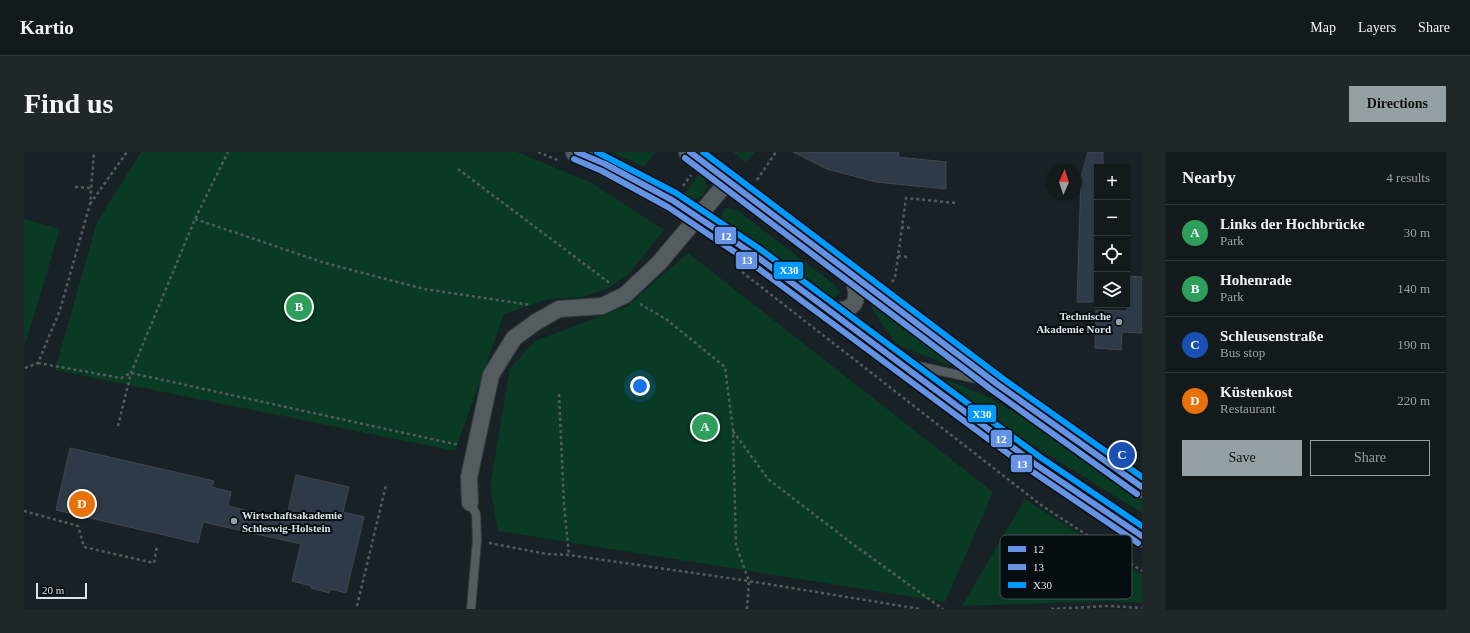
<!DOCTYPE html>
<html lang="en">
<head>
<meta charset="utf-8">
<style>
  :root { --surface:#121a1c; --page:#1f2729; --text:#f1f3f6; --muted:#9ca1a3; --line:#31383b; --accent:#95a0a5 }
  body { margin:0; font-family:Georgia,serif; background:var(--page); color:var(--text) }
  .controls { position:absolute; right:12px; top:12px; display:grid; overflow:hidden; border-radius:0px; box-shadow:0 1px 3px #0004 }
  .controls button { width:36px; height:36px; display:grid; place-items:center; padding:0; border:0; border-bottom:1px solid var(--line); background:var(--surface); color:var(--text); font:20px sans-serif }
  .compass { position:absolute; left:1022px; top:12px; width:36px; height:36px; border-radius:50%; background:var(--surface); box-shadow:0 1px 3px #0004; rotate:3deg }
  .scale { position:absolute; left:12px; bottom:10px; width:51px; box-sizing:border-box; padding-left:4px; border:2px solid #d8e4e9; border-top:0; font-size:11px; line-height:14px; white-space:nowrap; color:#d8e4e9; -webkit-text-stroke:3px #050d10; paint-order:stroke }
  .you { position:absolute; left:616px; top:234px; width:14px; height:14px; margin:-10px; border:3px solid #fff; border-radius:50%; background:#1a73e8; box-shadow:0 0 0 6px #1a73e833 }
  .badge { display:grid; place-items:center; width:26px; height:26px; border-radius:50%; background:var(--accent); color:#fff; font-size:13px; font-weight:700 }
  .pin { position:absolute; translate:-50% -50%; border:2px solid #fff; box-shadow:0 1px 4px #0006 }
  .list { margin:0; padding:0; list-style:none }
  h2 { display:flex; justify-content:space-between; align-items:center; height:52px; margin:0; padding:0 16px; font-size:17px }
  h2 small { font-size:13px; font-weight:400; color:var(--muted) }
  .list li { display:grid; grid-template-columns:26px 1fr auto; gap:12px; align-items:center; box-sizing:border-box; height:56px; padding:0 16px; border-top:1px solid var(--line) }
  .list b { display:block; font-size:15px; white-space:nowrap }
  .list p { margin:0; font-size:13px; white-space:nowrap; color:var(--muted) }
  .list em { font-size:13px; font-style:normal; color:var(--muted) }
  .actions { display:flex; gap:8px; padding:12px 16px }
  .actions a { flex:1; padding:9px 0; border:1px solid var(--accent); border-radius:0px; text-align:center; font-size:14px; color:var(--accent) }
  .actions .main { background:var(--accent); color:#111 }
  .icon { flex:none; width:22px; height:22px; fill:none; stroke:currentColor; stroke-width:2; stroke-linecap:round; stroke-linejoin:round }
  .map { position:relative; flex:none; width:1118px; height:457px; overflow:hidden; border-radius:0px }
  header { display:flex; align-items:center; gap:24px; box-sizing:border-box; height:56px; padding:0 20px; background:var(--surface); border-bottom:1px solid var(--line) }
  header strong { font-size:19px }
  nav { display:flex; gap:22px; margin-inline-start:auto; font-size:14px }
  .intro { display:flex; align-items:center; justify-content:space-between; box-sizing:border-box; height:96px; padding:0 24px }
  h1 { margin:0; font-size:28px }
  .button { padding:10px 18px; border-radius:0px; background:var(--accent); color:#111; font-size:14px; font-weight:700 }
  main { display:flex; gap:24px; padding:0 24px }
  aside { flex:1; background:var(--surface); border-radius:0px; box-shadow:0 1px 3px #0004 }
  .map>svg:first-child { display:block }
  .green { fill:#093a23 }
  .building { fill:#2f3a48; stroke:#40474c }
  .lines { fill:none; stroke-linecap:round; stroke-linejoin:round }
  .lane-casing { stroke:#363e43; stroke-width:10 }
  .street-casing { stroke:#363e43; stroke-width:18 }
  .secondary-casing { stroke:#363e43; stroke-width:24 }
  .highway-casing { stroke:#363e43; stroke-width:24 }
  .path { stroke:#545a5d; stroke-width:2.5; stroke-dasharray:3 3; stroke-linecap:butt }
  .lane { stroke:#545c5f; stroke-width:8 }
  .street { stroke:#545c5f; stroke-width:16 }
  .secondary { stroke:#545c5f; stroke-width:22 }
  .highway { stroke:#4b5c5e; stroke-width:22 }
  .bus-1-casing { stroke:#050d10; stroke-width:9 }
  .bus-2-casing { stroke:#050d10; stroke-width:9 }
  .bus-3-casing { stroke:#050d10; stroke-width:9 }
  .bus-1 { stroke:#6492e4; stroke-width:6 }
  .bus-2 { stroke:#6492e4; stroke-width:6 }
  .bus-3 { stroke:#09f; stroke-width:6 }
  .poi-dot { fill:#95a0a5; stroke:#050d10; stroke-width:1.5 }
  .labels { text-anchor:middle; stroke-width:4; stroke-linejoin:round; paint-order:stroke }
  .poi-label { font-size:11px; font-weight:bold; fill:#d8e4e9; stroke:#050d10; text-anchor:end }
  .key { fill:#050d10; stroke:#444e51; stroke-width:1 }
  .key-label { font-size:11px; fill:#d8e4e9 }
  .line-badge { stroke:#050d10; stroke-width:1.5 }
  .badge-label { font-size:11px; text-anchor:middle; font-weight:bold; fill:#fff }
</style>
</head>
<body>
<header>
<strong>Kartio</strong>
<nav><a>Map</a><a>Layers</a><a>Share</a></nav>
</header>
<div class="intro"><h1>Find us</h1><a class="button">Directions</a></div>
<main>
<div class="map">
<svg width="1118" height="457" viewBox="0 0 1118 457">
  <rect width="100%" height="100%" fill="#182226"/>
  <!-- green -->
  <path class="green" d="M117,0h376l73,30 74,48 -36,45 -21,14 -24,8 -35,2 -44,15 -49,137 -400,-81 42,-148z
    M588,0h44l-12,15z
    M709,0h22l-10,10z
    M676,21c7,6 8,13 3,22 -7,5 -13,5 -20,1z
    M703,56l10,2 98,75 4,7 -3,5 -6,2 -105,-76c-4,-5 -4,-9 -1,-14z
    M0,67l36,10 -36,119z
    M664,101l305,239 -48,110 -447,-71 -8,-45 20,-118 25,-27 92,-35z
    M848,151l80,61 -1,1h-3l-48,-19 -8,-7 -21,-32z
    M919,228h5l40,17 42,24 112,80v12l-145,-90 -54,-40z
    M1001,347l117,76v28l-34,-2 -146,5z"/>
  <!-- building -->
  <path class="building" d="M769,0h106l-1,5 48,5v27l-70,-7 -49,-13z
    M1064,0h15v15h-6v135h-20l4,-125z
    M1103,124l15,1v56l-20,-1 -1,18 -26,-2 1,-38 31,1z
    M46,296l144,33 -2,6 19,5 -3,14 58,14 10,-45 53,12 -6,25 21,5 -18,76 -16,-4 -1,4 -18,-5v-2l-19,-5 9,-37 -98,-22 -5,21 -142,-33z"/>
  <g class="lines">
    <!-- lane casing -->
    <g class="lane-casing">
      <path id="lane" d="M890,213l67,15
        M446,351l6,11 1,26 -6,69"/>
    </g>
    <!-- street casing -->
    <g class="street-casing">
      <path id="street" d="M801,157c29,4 37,-5 27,-33
        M446,351l-1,-26 22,-102 23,-37 22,-16 23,-13 43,-3 23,-11 34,-32 69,-82"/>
    </g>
    <!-- secondary casing -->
    <g class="secondary-casing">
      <path id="secondary" d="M704,29l269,203 145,103
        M674,65l58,39 279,208 107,72"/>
    </g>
    <!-- highway casing -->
    <g class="highway-casing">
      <path id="highway" d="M553,0c42,18 82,41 121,65
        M666,0l38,29"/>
    </g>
    <!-- path -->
    <path class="path" d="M514,0l22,9
      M434,17l153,115
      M733,28l19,-28
      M659,34l8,-11
      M51,35l16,1
      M66,52l37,-52
      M171,67l130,44 99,26 107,16
      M877,75l10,1
      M874,104l10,1
      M718,120l299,233 101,66
      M868,130l3,-4 11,-80 50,5
      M616,152l26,15 59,48 8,63 3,115 13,36 -2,28
      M14,211l83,15 10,-5 328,72
      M1,216l13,-5 22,-53 30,-106 4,-52
      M535,242l5,110 5,51
      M94,274l13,-53 64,-154 33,-67
      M709,279l35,48 86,66 89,64
      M0,359l54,15 6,21 70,16 3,-18
      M465,391l58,11 22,1 180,26 171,28
      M333,454l29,-121
      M1027,457l58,-3 33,2"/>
    <!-- lane -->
    <use href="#lane" class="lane"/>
    <!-- street -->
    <use href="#street" class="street"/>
    <!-- secondary -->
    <use href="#secondary" class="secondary"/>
    <!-- highway -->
    <use href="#highway" class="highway"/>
    <!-- bus-1 casing -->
    <g class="bus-1-casing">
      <path id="bus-1" d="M553,0l28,12 67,36 84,56 279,208 107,72
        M666,0l307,232 145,103"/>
    </g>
    <!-- bus-2 casing -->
    <g class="bus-2-casing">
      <path id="bus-2" d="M661,6l307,232 145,104
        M550,7l28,12 66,36 83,56 279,207 108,73"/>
    </g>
    <!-- bus-3 casing -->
    <g class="bus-3-casing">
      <path id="bus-3" d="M573,0l79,41 84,56 280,208 102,69
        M679,0l299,226 140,99"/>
    </g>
    <!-- bus-1 -->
    <use href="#bus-1" class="bus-1"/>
    <!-- bus-2 -->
    <use href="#bus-2" class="bus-2"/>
    <!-- bus-3 -->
    <use href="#bus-3" class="bus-3"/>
  </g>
  <!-- markers -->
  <g class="poi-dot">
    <circle cx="1095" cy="170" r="4"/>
    <circle cx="210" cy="369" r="4"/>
  </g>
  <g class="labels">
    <!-- poi labels -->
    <g class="poi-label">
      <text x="1087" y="168">Technische<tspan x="1087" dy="13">Akademie Nord</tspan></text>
      <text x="218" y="367" text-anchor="start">Wirtschaftsakademie<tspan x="218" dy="13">Schleswig-Holstein</tspan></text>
    </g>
  </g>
  <!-- legend -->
  <rect x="976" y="383" width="132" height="64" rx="6" class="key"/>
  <rect x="984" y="394" width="18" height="6" fill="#6492e4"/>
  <rect x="984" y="412" width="18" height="6" fill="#6492e4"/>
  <rect x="984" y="430" width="18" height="6" fill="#09f"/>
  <g class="key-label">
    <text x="1009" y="401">12</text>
    <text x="1009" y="419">13</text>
    <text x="1009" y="437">X30</text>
  </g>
  <g class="line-badge">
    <rect x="690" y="74" width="23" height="19" rx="4" fill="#6492e4"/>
    <rect x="711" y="99" width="23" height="19" rx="4" fill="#6492e4"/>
    <rect x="749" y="109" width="31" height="19" rx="4" fill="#09f"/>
    <rect x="943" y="252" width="30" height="19" rx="4" fill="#09f"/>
    <rect x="966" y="277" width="23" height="19" rx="4" fill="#6492e4"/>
    <rect x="986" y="302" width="23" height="19" rx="4" fill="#6492e4"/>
  </g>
  <g class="badge-label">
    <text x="702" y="88">12</text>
    <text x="723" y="112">13</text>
    <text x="765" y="122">X30</text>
    <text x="958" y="266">X30</text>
    <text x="977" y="291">12</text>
    <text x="998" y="316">13</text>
  </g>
</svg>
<div class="controls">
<button>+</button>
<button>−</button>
<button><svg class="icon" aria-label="locate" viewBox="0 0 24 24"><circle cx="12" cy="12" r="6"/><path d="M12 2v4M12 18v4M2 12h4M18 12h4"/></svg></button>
<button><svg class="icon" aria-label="layers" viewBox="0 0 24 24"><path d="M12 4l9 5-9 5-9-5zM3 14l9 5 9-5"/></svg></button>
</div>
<svg class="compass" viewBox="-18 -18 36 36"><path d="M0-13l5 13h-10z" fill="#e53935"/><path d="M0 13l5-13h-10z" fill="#9ca1a3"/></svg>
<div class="scale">20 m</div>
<div class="you"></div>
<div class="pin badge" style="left:681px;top:275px;background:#2e9e5b">A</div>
<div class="pin badge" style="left:275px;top:155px;background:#2e9e5b">B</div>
<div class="pin badge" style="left:1098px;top:303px;background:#1a4fb4">C</div>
<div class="pin badge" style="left:58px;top:352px;background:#e8710a">D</div>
</div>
<aside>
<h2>Nearby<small>4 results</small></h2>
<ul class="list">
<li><span class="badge" style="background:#2e9e5b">A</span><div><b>Links der Hochbrücke</b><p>Park</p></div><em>30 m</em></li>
<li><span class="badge" style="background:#2e9e5b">B</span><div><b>Hohenrade</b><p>Park</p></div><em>140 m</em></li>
<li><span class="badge" style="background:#1a4fb4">C</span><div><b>Schleusenstraße</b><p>Bus stop</p></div><em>190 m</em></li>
<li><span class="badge" style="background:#e8710a">D</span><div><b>Küstenkost</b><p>Restaurant</p></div><em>220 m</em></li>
</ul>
<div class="actions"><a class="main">Save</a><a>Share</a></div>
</aside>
</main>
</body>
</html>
